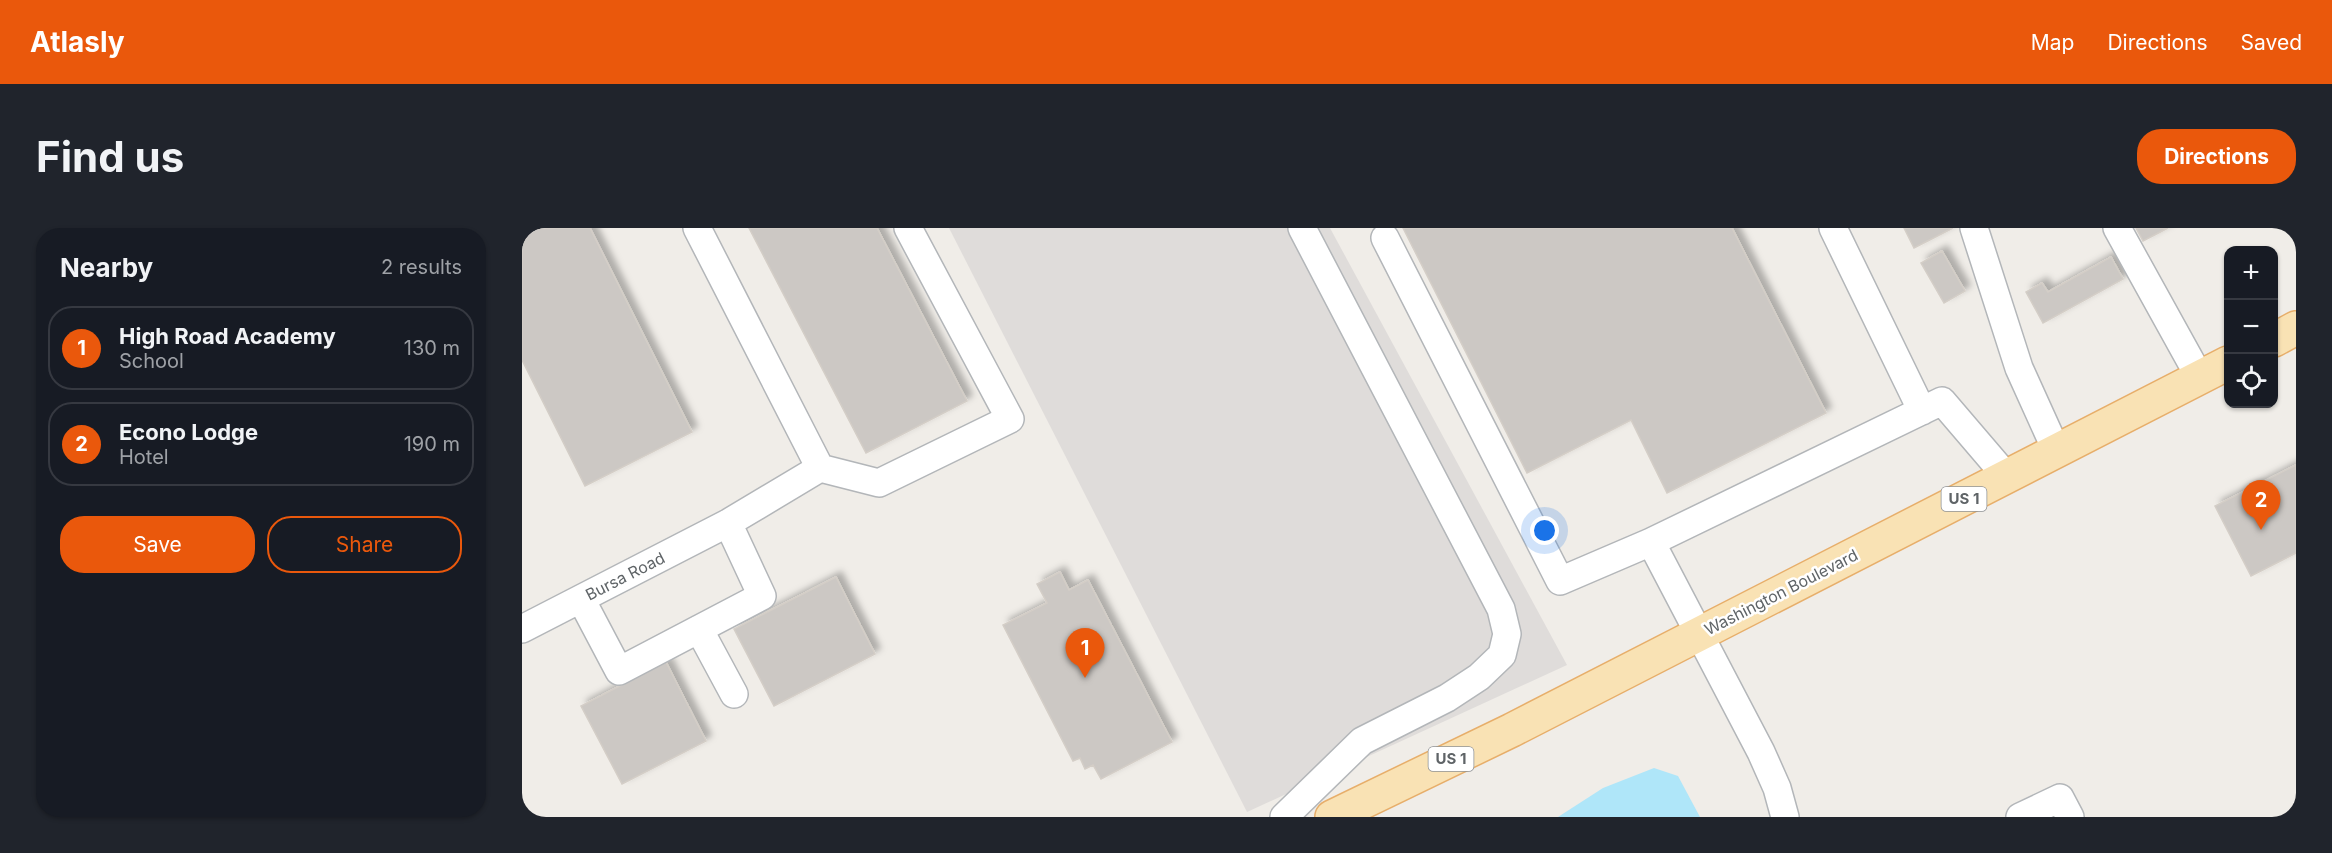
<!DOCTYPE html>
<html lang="en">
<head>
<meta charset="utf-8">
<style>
  :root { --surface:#171b24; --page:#20242c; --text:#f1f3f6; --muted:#9ea1a6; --line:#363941; --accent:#ea580c }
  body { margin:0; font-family:Inter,sans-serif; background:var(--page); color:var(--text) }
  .controls { position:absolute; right:18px; top:18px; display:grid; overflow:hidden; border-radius:12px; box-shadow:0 2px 4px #0004 }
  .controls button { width:54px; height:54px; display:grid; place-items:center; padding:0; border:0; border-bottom:2px solid var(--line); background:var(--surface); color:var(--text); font:30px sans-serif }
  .you { position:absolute; left:1023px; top:303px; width:21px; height:21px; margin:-15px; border:4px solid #fff; border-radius:50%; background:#1a73e8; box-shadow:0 0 0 9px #1a73e833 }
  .badge { display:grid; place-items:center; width:39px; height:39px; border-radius:50%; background:var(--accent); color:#fff; font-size:20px; font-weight:700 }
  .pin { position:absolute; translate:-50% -50px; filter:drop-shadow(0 2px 3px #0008) }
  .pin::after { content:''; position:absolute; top:32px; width:21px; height:18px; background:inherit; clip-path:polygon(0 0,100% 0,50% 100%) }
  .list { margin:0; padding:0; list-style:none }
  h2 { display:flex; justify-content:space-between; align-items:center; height:78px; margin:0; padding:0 24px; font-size:26px }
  h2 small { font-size:20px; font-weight:400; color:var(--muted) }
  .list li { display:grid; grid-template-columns:39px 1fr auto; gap:18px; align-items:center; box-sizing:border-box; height:84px; margin:0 12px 12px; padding:0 12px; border:2px solid var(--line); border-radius:24px }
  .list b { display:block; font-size:22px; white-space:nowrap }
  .list p { margin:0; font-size:20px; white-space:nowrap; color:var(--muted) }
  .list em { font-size:20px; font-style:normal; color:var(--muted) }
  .actions { display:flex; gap:12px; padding:18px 24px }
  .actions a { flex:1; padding:14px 0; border:2px solid var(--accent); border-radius:24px; text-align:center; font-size:21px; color:var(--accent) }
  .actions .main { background:var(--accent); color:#fff }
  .icon { flex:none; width:33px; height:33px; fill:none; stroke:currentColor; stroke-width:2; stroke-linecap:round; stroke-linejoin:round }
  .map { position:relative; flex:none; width:1774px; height:589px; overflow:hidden; border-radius:24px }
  header { display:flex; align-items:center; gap:36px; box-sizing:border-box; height:84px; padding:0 30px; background:var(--accent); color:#fff }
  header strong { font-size:28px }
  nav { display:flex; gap:33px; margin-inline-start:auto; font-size:21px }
  .intro { display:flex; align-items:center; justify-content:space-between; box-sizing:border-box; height:144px; padding:0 36px }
  h1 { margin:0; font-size:42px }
  .button { padding:15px 27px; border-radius:24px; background:var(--accent); color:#fff; font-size:21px; font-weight:700 }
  main { display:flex; gap:36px; padding:0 36px }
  aside { flex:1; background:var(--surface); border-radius:24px; box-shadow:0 2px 4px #0004 }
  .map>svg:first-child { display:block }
  .industrial { fill:#dfdcda }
  .water { fill:#afe6f9 }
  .building { fill:#ccc8c4; stroke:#d4cec7; stroke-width:1.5; filter:url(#shadow) }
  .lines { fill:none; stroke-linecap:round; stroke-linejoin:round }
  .minor-casing { stroke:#b3b6b9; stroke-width:30 }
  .major-casing { stroke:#e7ae6a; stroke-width:36 }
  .minor { stroke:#fff; stroke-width:27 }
  .major { stroke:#f9e2b4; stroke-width:33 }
  .labels { text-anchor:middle; stroke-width:5; stroke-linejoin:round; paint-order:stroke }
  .shield { fill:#fff; stroke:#8f9295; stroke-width:1.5 }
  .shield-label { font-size:15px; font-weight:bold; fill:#5f6467 }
  .street-label { font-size:16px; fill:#5f6467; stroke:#fff }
</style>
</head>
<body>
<header>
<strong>Atlasly</strong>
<nav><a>Map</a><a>Directions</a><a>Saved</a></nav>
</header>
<div class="intro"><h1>Find us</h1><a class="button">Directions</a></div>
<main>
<aside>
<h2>Nearby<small>2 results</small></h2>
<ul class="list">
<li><span class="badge">1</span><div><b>High Road Academy</b><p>School</p></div><em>130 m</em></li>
<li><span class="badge">2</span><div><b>Econo Lodge</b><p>Hotel</p></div><em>190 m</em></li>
</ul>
<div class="actions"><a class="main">Save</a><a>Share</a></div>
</aside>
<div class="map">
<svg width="1774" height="589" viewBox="0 0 1774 589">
  <defs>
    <filter id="shadow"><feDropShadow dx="5.5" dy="-5.5" stdDeviation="3" flood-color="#0004"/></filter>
  </defs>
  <rect width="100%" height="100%" fill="#f0ede8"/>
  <!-- industrial -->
  <path class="industrial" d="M427,0h381l237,437 -320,147z"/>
  <!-- water -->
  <path class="water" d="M1132,540l24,8 22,41h-142l45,-29z"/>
  <!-- building -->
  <path class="building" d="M0,0h68l102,204 -107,54 -63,-126z
    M227,0h128l90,173 -101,52z
    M881,0h329l94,185 -159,80 -36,-73 -104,53z
    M1382,0h49l-39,20z
    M1614,0h32l-25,13z
    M1420,23l23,40 -21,12 -23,-40z
    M1589,29l12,22 -80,44 -17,-31 16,-9 6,9z
    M1774,237v88l-45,23 -36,-70z
    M538,344l9,18 19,-10 84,162 -71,37 -8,-14 -8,4 -5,-11 -7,3 -70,-136 44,-22 -10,-19z
    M314,349l39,77 -101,52 -40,-77z
    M144,434l40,79 -84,43 -41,-78z"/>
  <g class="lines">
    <!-- minor casing -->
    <g class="minor-casing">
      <path id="minor" d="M175,0l123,240
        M1311,0l89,183
        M1452,0l45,140 38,84
        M1595,0l83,150
        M863,10l175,343 91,-39
        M59,371l38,72 143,-75 -34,-73
        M0,401l206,-106 92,-55 59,15 131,-64 -102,-191
        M177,401l35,65
        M762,589l78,-76 85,-43 32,-21 23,-22 5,-21 -6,-25 -199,-381
        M1263,589l-8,-29 -16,-36 -110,-210 291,-141 65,76
        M1498,589l40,-19 10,19"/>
    </g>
    <!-- major casing -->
    <g class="major-casing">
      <path id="major" d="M1752,112l22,-12
        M810,589l180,-87 716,-367"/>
    </g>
    <!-- minor -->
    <use href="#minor" class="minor"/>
    <!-- major -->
    <use href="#major" class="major"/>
  </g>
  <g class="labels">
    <!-- shield labels -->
    <g class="shield">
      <rect x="1419.5" y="259" width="45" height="24" rx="4.5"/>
      <rect x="906.5" y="519" width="45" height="24" rx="4.5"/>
    </g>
    <g class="shield-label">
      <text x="1442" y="276">US 1</text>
      <text x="929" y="536">US 1</text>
    </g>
    <!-- street labels -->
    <g class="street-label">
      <text transform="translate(103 348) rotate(-27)" y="6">Bursa Road</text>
      <text transform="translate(1259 364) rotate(-27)" y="6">Washington Boulevard</text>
    </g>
  </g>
</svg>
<div class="controls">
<button>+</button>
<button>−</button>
<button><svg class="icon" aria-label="locate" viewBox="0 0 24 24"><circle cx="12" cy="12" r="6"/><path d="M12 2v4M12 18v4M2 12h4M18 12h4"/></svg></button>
</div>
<div class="you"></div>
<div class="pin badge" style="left:563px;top:450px">1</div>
<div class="pin badge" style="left:1739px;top:302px">2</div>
</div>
</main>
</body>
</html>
